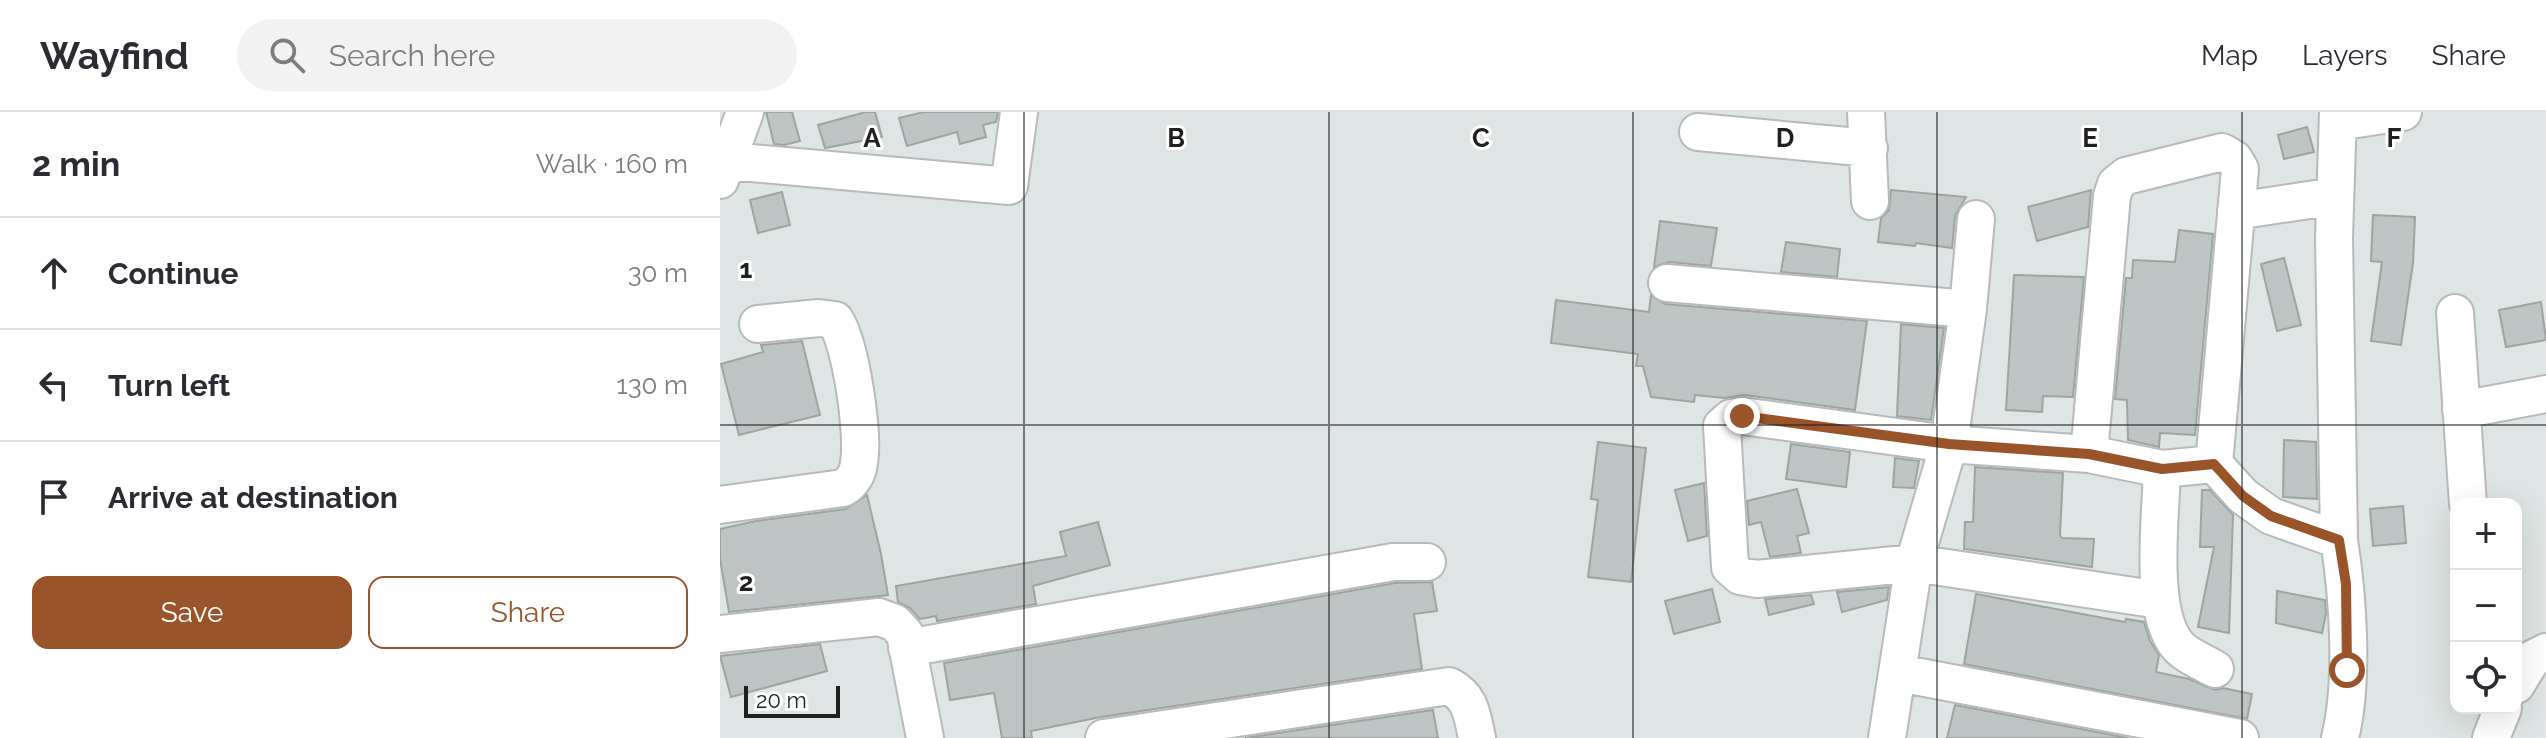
<!DOCTYPE html>
<html lang="en">
<head>
<meta charset="utf-8">
<style>
  :root { --surface:#fff; --page:#f2f2f3; --text:#2b2b33; --muted:#7c7c81; --line:#e1e1e2; --accent:#9a542a }
  body { margin:0; font-family:Raleway,sans-serif; background:var(--page); color:var(--text) }
  .controls { position:absolute; right:24px; bottom:24px; display:grid; overflow:hidden; border-radius:16px; box-shadow:0 8px 32px #0002 }
  .controls button { width:72px; height:72px; display:grid; place-items:center; padding:0; border:0; border-bottom:2px solid var(--line); background:var(--surface); color:var(--text); font:40px sans-serif }
  .scale { position:absolute; left:24px; bottom:20px; width:96px; box-sizing:border-box; padding-left:8px; border:4px solid #1f2121; border-top:0; font-size:22px; line-height:28px; white-space:nowrap; color:#1f2121; -webkit-text-stroke:6px #fff; paint-order:stroke }
  .stop { position:absolute; width:24px; height:24px; margin:-18px; border:6px solid #9a542a; border-radius:50%; background:#fff }
  .stop.end { background:#9a542a; border-color:#fff; box-shadow:0 2px 8px #0008 }
  .list { margin:0; padding:0; list-style:none }
  h2 { display:flex; justify-content:space-between; align-items:center; height:104px; margin:0; padding:0 32px; font-size:34px }
  h2 small { font-size:26px; font-weight:400; color:var(--muted) }
  .list li { display:grid; grid-template-columns:52px 1fr auto; gap:24px; align-items:center; box-sizing:border-box; height:112px; padding:0 32px; border-top:2px solid var(--line) }
  .list b { display:block; font-size:30px; white-space:nowrap }
  .list em { font-size:26px; font-style:normal; color:var(--muted) }
  .actions { display:flex; gap:16px; padding:24px 32px }
  .actions a { flex:1; padding:18px 0; border:2px solid var(--accent); border-radius:16px; text-align:center; font-size:28px; color:var(--accent) }
  .actions .main { background:var(--accent); color:#fff }
  .icon { flex:none; width:44px; height:44px; fill:none; stroke:currentColor; stroke-width:2; stroke-linecap:round; stroke-linejoin:round }
  .map { position:relative; flex:none; width:1826px; height:626px; overflow:hidden }
  header { display:flex; align-items:center; gap:48px; box-sizing:border-box; height:112px; padding:0 40px; background:var(--surface); border-bottom:2px solid var(--line) }
  header strong { font-size:38px }
  nav { display:flex; gap:44px; margin-inline-start:auto; font-size:28px }
  .search { width:560px; height:72px; background:var(--page); display:flex; align-items:center; gap:20px; box-sizing:border-box; padding:0 28px; border-radius:44px; color:var(--muted); font-size:30px }
  main { display:flex }
  aside { flex:1; background:var(--surface) }
  .map>svg:first-child { display:block }
  .building { fill:#bec4c3; stroke:#9fa4a3; stroke-width:2 }
  .lines { fill:none; stroke-linecap:round; stroke-linejoin:round }
  .minor-casing { stroke:#b5bbba; stroke-width:40 }
  .minor { stroke:#fff; stroke-width:36 }
  .route { stroke:#9a542a; stroke-width:10 }
  .grid { fill:none; stroke:#1f2121; stroke-width:2; stroke-opacity:0.55 }
  .grid-label { font-size:26px; text-anchor:middle; font-weight:bold; fill:#1f2121; stroke:#fff; stroke-width:6; stroke-linejoin:round; paint-order:stroke }
</style>
</head>
<body>
<header>
<strong>Wayfind</strong>
<div class="search"><svg class="icon" aria-label="search" viewBox="0 0 24 24"><circle cx="10" cy="10" r="6"/><path d="M15 15l6 6"/></svg>Search here</div>
<nav><a>Map</a><a>Layers</a><a>Share</a></nav>
</header>
<main>
<aside>
<h2>2 min<small>Walk · 160 m</small></h2>
<ul class="list">
<li><svg class="icon" aria-label="ahead" viewBox="0 0 24 24"><path d="M12 20V5M6 11l6-6 6 6"/></svg><div><b>Continue</b></div><em>30 m</em></li>
<li><svg class="icon" aria-label="left" viewBox="0 0 24 24"><path d="M17 20v-9H6M10 6l-5 5 5 5"/></svg><div><b>Turn left</b></div><em>130 m</em></li>
<li><svg class="icon" aria-label="arrive" viewBox="0 0 24 24"><path d="M6 21V4h12l-3 4 3 4H6"/></svg><div><b>Arrive at destination</b></div></li>
</ul>
<div class="actions"><a class="main">Save</a><a>Share</a></div>
</aside>
<div class="map">
<svg width="1826" height="626" viewBox="0 0 1826 626">
  <rect width="100%" height="100%" fill="#dfe5e4"/>
  <!-- building -->
  <path class="building" d="M46,0h26l8,29 -16,4 -10,-1z
    M146,0h9l7,25 -57,11 -7,-23z
    M204,0h74l-2,10 -13,3 3,12 -26,7 -3,-12 -50,14 -8,-28z
    M1587,15l7,25 -30,7 -6,-24z
    M1171,78l75,7 -11,19 -3,32 -36,-5 -1,3 -37,-4 3,-24 8,-8z
    M1371,78l-3,37 -51,14 -9,-34z
    M62,80l8,33 -32,8 -8,-33z
    M1653,103l42,2 -2,46 -12,82 -30,-4 11,-79 -11,-1z
    M940,109l57,7 -6,38 -42,-4 -15,5z
    M1459,118l34,4 -18,201 -35,-2 -1,14 -31,-7 -1,-40 -12,-1 11,-121h6l1,-18 42,2z
    M1066,130l54,7 -3,28 -56,-5z
    M1564,146l17,67 -24,6 -16,-67z
    M1294,163l70,2 -11,120 -30,-1 -1,16 -36,-2z
    M931,183l14,9 202,17 -12,89 -110,-15 -20,3 -30,-3 -1,7 -43,-5 -8,-31h-7l2,-12 -87,-11 5,-43 93,12z
    M1821,190l5,38 -40,7 -7,-37z
    M1181,212l43,4 -13,92 -34,-4z
    M82,229l18,74 -81,20 -18,-71 42,-12 -2,-7z
    M1564,328l32,2 1,57 -34,-2z
    M878,330l48,6 -15,134 -43,-5 10,-77 -7,-1z
    M1071,332l59,8 -4,35 -60,-8z
    M1175,346l24,3 -5,27 -21,-1z
    M1255,355l88,6 -3,62 2,3 32,1 -2,28 -128,-18 1,-27h8z
    M984,371l3,53 -19,5 -13,-51z
    M1077,377l12,44 -12,3 4,17 -31,4 -9,-35 -12,3 -2,-24z
    M1482,378h8l23,25 -4,118 -31,-6 16,-80h-14z
    M147,383l14,59 7,41 -159,17 -9,-53v-30l36,-8 90,-12z
    M1683,394l3,37 -33,3 -3,-37z
    M378,410l12,43 -77,21 3,18 -99,17 -1,-5 -16,3 -10,-11 -12,-6 -2,-16 170,-30 -6,-24z
    M712,470l5,29 -23,3 8,55 -321,48 -70,14 1,7h-30l-8,-45 -44,7 -6,-37 451,-80z
    M1169,475l-2,13 -45,12 -5,-20z
    M992,477l8,33 -46,12 -9,-33z
    M1557,479l48,9 1,14 -4,19 -46,-10z
    M1256,482l149,28 1,-3 18,3 6,19 9,14 -3,17 33,7 26,11 8,-2 29,6 -5,25 -283,-55z
    M1091,483l3,9 -45,11 -4,-16z
    M100,532l7,27 -96,26 -11,-41z
    M1235,593l173,33h-181z
    M713,598l5,28h-193z"/>
  <g class="lines">
    <!-- minor casing -->
    <g class="minor-casing">
      <path id="minor" d="M1146,0l4,89
        M1618,0l-4,126 5,302c9,57 15,141 1,198
        M1618,10l65,-10
        M978,20l171,16
        M9,49l280,25 10,-74
        M0,68l25,-68
        M1516,99l99,-15
        M947,171l301,26
        M1735,201l13,191
        M1741,298l85,-16
        M1369,342l23,-258 4,-12 10,-8 96,-24 12,7 6,10 -26,295 -52,5
        M1494,352l29,32 28,20 68,24
        M0,393l123,-17c9,-5 15,-15 16,-25 5,-30 -8,-119 -24,-143l-16,-2 -61,6
        M1440,488l-246,-37 -157,16 -17,-3 -10,-9 -8,-141 9,-8 11,-2 207,28 140,10 73,15c-1,46 -14,143 16,177 9,10 25,16 37,23
        M0,522l159,-17 16,6 10,11 20,104
        M187,536l486,-86h34
        M1179,561l341,65
        M1796,573l16,-26 14,-7
        M384,626l345,-52c22,11 23,29 28,52
        M1167,626l27,-175 35,-119 19,-135 8,-90
        M1771,626l12,-30"/>
    </g>
    <!-- minor -->
    <use href="#minor" class="minor"/>
  </g>
  <g class="lines">
    <!-- route -->
    <path class="route" d="M1022,304l207,28 140,10 73,15 52,-5 29,32 28,20 68,24 7,44 1,86"/>
  </g>
  <!-- grid -->
  <path class="grid" d="M304,0v626M609,0v626M913,0v626M1217,0v626M1522,0v626M0,313h1826"/>
  <g class="grid-label">
    <text x="152" y="35">A</text>
    <text x="456" y="35">B</text>
    <text x="761" y="35">C</text>
    <text x="1065" y="35">D</text>
    <text x="1370" y="35">E</text>
    <text x="1674" y="35">F</text>
    <text x="26" y="166">1</text>
    <text x="26" y="479">2</text>
  </g>
</svg>
<div class="controls">
<button>+</button>
<button>−</button>
<button><svg class="icon" aria-label="locate" viewBox="0 0 24 24"><circle cx="12" cy="12" r="6"/><path d="M12 2v4M12 18v4M2 12h4M18 12h4"/></svg></button>
</div>
<div class="scale">20 m</div>
<div class="stop" style="left:1627px;top:558px"></div>
<div class="stop end" style="left:1022px;top:304px"></div>
</div>
</main>
</body>
</html>
